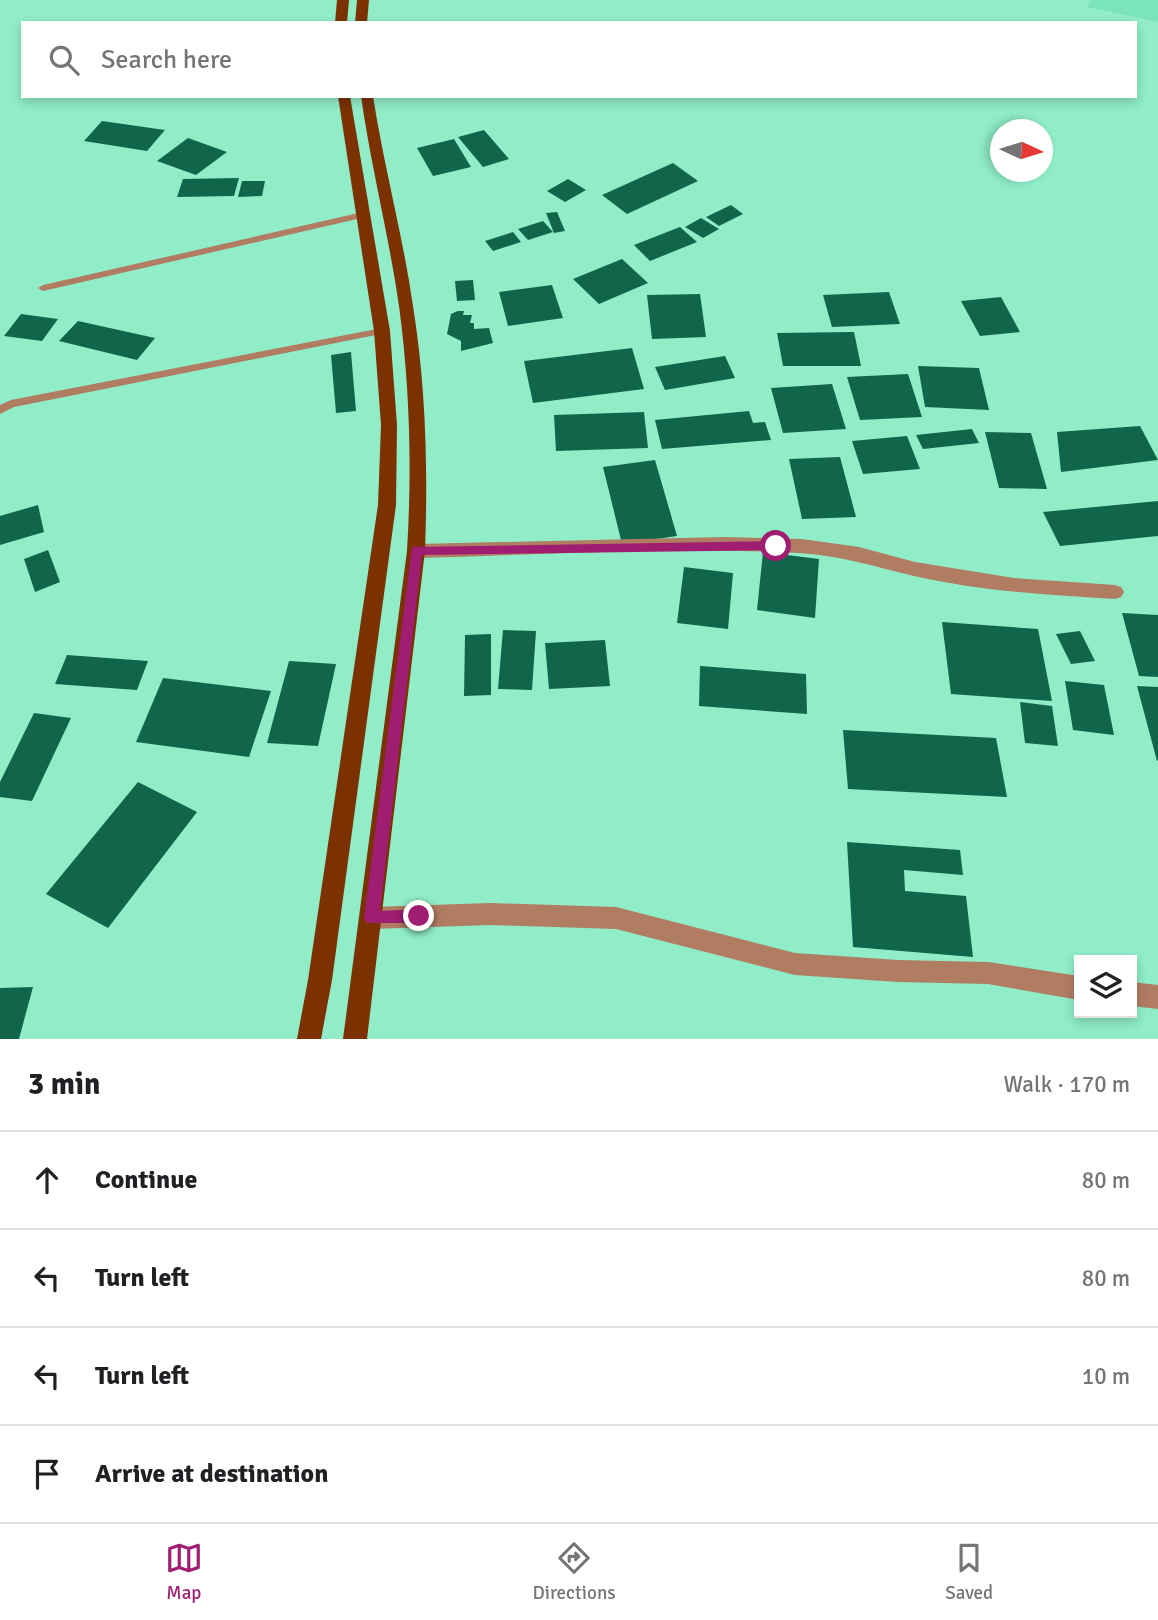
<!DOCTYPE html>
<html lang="en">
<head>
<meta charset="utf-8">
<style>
  :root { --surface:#fff; --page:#f2f2f2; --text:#202124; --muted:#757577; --line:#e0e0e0; --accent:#9f1e71 }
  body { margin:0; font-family:Signika,sans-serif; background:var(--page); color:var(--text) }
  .controls { position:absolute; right:21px; bottom:21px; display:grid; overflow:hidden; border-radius:0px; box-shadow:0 4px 10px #0003 }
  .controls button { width:63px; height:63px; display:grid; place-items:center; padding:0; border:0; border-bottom:2px solid var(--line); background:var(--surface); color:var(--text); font:35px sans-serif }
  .compass { position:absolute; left:990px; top:119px; width:63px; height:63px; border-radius:50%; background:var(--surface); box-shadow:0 4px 10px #0003; rotate:94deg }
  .stop { position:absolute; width:21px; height:21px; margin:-16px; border:5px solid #9f1e71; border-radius:50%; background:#fff }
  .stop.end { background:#9f1e71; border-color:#fff; box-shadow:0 2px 7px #0008 }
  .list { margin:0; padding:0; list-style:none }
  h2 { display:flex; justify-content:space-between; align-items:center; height:91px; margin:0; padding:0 28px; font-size:30px }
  h2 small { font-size:23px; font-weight:400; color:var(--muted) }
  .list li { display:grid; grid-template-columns:46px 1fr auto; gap:21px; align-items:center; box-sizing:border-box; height:98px; padding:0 28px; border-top:2px solid var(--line) }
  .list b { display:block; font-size:26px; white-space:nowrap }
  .list em { font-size:23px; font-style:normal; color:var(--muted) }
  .icon { flex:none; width:38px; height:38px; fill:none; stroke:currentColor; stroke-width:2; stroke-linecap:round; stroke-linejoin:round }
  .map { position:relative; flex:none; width:1158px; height:1039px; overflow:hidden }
  .search { position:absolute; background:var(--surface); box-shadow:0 4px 10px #0003; left:21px; right:21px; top:21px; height:77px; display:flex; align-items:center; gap:18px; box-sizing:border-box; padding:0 24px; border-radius:0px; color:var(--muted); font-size:26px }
  .sheet { height:483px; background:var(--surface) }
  nav { display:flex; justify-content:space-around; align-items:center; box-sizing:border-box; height:98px; border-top:2px solid var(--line); background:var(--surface); font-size:19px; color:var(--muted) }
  nav a { display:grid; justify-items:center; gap:4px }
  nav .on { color:var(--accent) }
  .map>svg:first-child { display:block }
  .built { fill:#7ce4bc }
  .building { fill:#11654b }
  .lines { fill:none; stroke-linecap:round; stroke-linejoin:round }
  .service { fill:#b07c62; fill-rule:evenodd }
  .minor { fill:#b07c62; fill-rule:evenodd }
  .primary { fill:#7b3200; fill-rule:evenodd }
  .route { fill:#9f1e71 }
</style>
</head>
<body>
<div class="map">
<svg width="1158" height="1039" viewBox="0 0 1158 1039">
  <rect width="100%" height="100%" fill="#90edc8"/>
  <!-- built -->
  <path class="built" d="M1091,0h67v22l-71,-15z"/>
  <!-- building -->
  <path class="building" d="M102,121l63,9 -18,21 -63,-10z
    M484,130l25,29 -26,8 -25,-30z
    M188,138l39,14 -31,23 -39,-14z
    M454,139l17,28 -38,9 -16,-28z
    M673,163l25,18 -71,33 -25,-19z
    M239,178l-5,18 -57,1 6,-18z
    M568,179l18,11 -21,12 -18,-11z
    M242,181h23l-3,15 -24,1z
    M731,205l12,9 -24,12 -13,-9z
    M557,212l8,19 -11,2 -8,-20z
    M701,218l18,11 -16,9 -18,-11z
    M543,221l10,11 -25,8 -10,-11z
    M680,227l17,15 -47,19 -16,-16z
    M513,232l8,10 -28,9 -8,-10z
    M622,259l26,24 -49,21 -26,-25z
    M473,280l2,20 -18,1 -2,-20z
    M552,285l11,33 -55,8 -9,-34z
    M889,292l11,32 -68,3 -9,-32z
    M700,294l6,43 -54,2 -5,-44z
    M1001,297l19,35 -40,4 -19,-35z
    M458,311h6l-1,4h9l-2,8h4v6l15,-1 4,15 -32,8v-10l-14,-7 4,-20z
    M21,314l37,5 -16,22 -38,-5z
    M78,321l77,17 -18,22 -78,-19z
    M854,332l7,34h-78l-6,-33z
    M632,348l12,41 -111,14 -9,-42z
    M351,352l5,59 -20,2 -5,-58z
    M725,356l10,22 -70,12 -10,-23z
    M918,366l61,2 10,42 -64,-3z
    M908,374l14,43 -62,3 -13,-43z
    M832,384l14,45 -63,4 -12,-45z
    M749,411l4,12 12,-1 6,18 -109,9 -7,-29z
    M644,412l4,36 -92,3 -2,-36z
    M1140,426l18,34 -97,12 -4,-40z
    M972,429l7,14 -56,6 -7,-14z
    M985,432l46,1 16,56 -48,-1z
    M907,436l13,33 -57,5 -11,-33z
    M840,457l16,60 -54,2 -13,-60z
    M655,460l22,76 -55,8 -19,-77z
    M1158,501v35l-98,10 -17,-34z
    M38,505l6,27 -44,13v-29z
    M48,550l12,32 -25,10 -11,-33z
    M763,552l56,7 -4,59 -58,-8z
    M684,567l49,6 -5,56 -51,-6z
    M1122,613l36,2v62l-19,-1z
    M942,622l96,7 14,72 -101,-7z
    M503,630l33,1 -4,59 -34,-1z
    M1080,631l15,30 -24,3 -15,-30z
    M491,634v61l-27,1 1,-61z
    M605,640l5,46 -61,3 -4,-46z
    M67,655l81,6 -11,29 -82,-6z
    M289,661l47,3 -18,82 -51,-3z
    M700,666l106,8 1,40 -108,-8z
    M163,678l108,13 -22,66 -113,-15z
    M1065,681l39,4 10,50 -41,-5z
    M1137,686l21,1v73l-1,1z
    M1020,702l32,4 6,40 -33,-3z
    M34,713l37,5 -39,83 -32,-4v-15z
    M843,730l153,8 11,59 -159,-8z
    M138,782l59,30 -89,116 -62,-34z
    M847,842l113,8 3,25 -59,-5 1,21 61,5 7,61 -120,-10z
    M33,987l-14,52h-19v-51z"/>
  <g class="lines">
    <!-- service -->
    <path class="service" d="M363,212l3,1v4l-323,74 -5,-3 5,-3z
      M382,328l4,1 1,2 -1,2 -372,74 -14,7v-9l11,-5z"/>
    <!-- minor -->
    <path class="minor" d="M724,537l78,2 57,8 56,15 99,16 101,7 6,2 3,5 -3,5 -6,2c-67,-4 -135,-8 -201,-23 -38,-9 -75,-21 -115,-23 -127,-7 -256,2 -383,5l-6,-2 -3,-5 3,-5 6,-2z
      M490,903l126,4 179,46 103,7 90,2 91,14v24l-91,-16 -90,-2 -103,-7 -179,-46 -126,-4 -118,4 -8,-3 -3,-8 3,-8 8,-3z
      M1132,982l26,3v24l-26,-3z"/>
    <!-- primary -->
    <path class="primary" d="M337,0h12l-2,23h-12z
      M357,0h12l-2,23h-12z
      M338,96h12l40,235 7,94 -1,80 -64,475 -11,59h-24l11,-59 70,-475 3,-80 -7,-94z
      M361,96h12c11,71 30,140 40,210 13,81 15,163 12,245l-58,488h-24l64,-488c5,-82 3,-163 -8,-245 -10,-70 -28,-139 -38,-210z"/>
  </g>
  <!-- route -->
  <path class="route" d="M776,541l6,5 -6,4 -354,5 -42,356 39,-2 7,7 -7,7h-52l-3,-5 48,-371z"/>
</svg>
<div class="controls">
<button><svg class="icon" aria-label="layers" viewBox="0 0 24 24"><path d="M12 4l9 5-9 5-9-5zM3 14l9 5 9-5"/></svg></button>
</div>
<svg class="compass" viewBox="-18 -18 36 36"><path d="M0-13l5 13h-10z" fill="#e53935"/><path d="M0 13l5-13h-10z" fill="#757577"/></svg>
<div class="stop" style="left:776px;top:546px"></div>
<div class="stop end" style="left:419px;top:916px"></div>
<div class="search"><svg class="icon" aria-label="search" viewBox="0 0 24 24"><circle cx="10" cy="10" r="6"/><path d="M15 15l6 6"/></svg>Search here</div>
</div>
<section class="sheet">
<h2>3 min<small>Walk · 170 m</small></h2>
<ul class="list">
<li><svg class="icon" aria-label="ahead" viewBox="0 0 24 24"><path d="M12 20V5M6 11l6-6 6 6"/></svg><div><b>Continue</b></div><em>80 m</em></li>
<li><svg class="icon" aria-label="left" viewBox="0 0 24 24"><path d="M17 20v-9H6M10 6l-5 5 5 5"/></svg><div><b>Turn left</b></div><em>80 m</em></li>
<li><svg class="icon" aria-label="left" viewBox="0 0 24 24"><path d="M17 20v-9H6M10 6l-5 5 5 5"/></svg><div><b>Turn left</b></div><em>10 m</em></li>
<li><svg class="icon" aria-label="arrive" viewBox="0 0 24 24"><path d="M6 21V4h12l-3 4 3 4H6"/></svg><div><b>Arrive at destination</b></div></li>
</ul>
</section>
<nav>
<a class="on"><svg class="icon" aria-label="map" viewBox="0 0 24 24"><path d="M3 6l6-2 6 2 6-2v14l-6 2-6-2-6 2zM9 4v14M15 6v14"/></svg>Map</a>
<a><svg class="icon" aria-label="directions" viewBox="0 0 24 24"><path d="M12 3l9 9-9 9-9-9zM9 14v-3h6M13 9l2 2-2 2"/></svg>Directions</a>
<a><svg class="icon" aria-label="saved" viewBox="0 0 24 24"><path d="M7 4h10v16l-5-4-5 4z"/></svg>Saved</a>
</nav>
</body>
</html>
